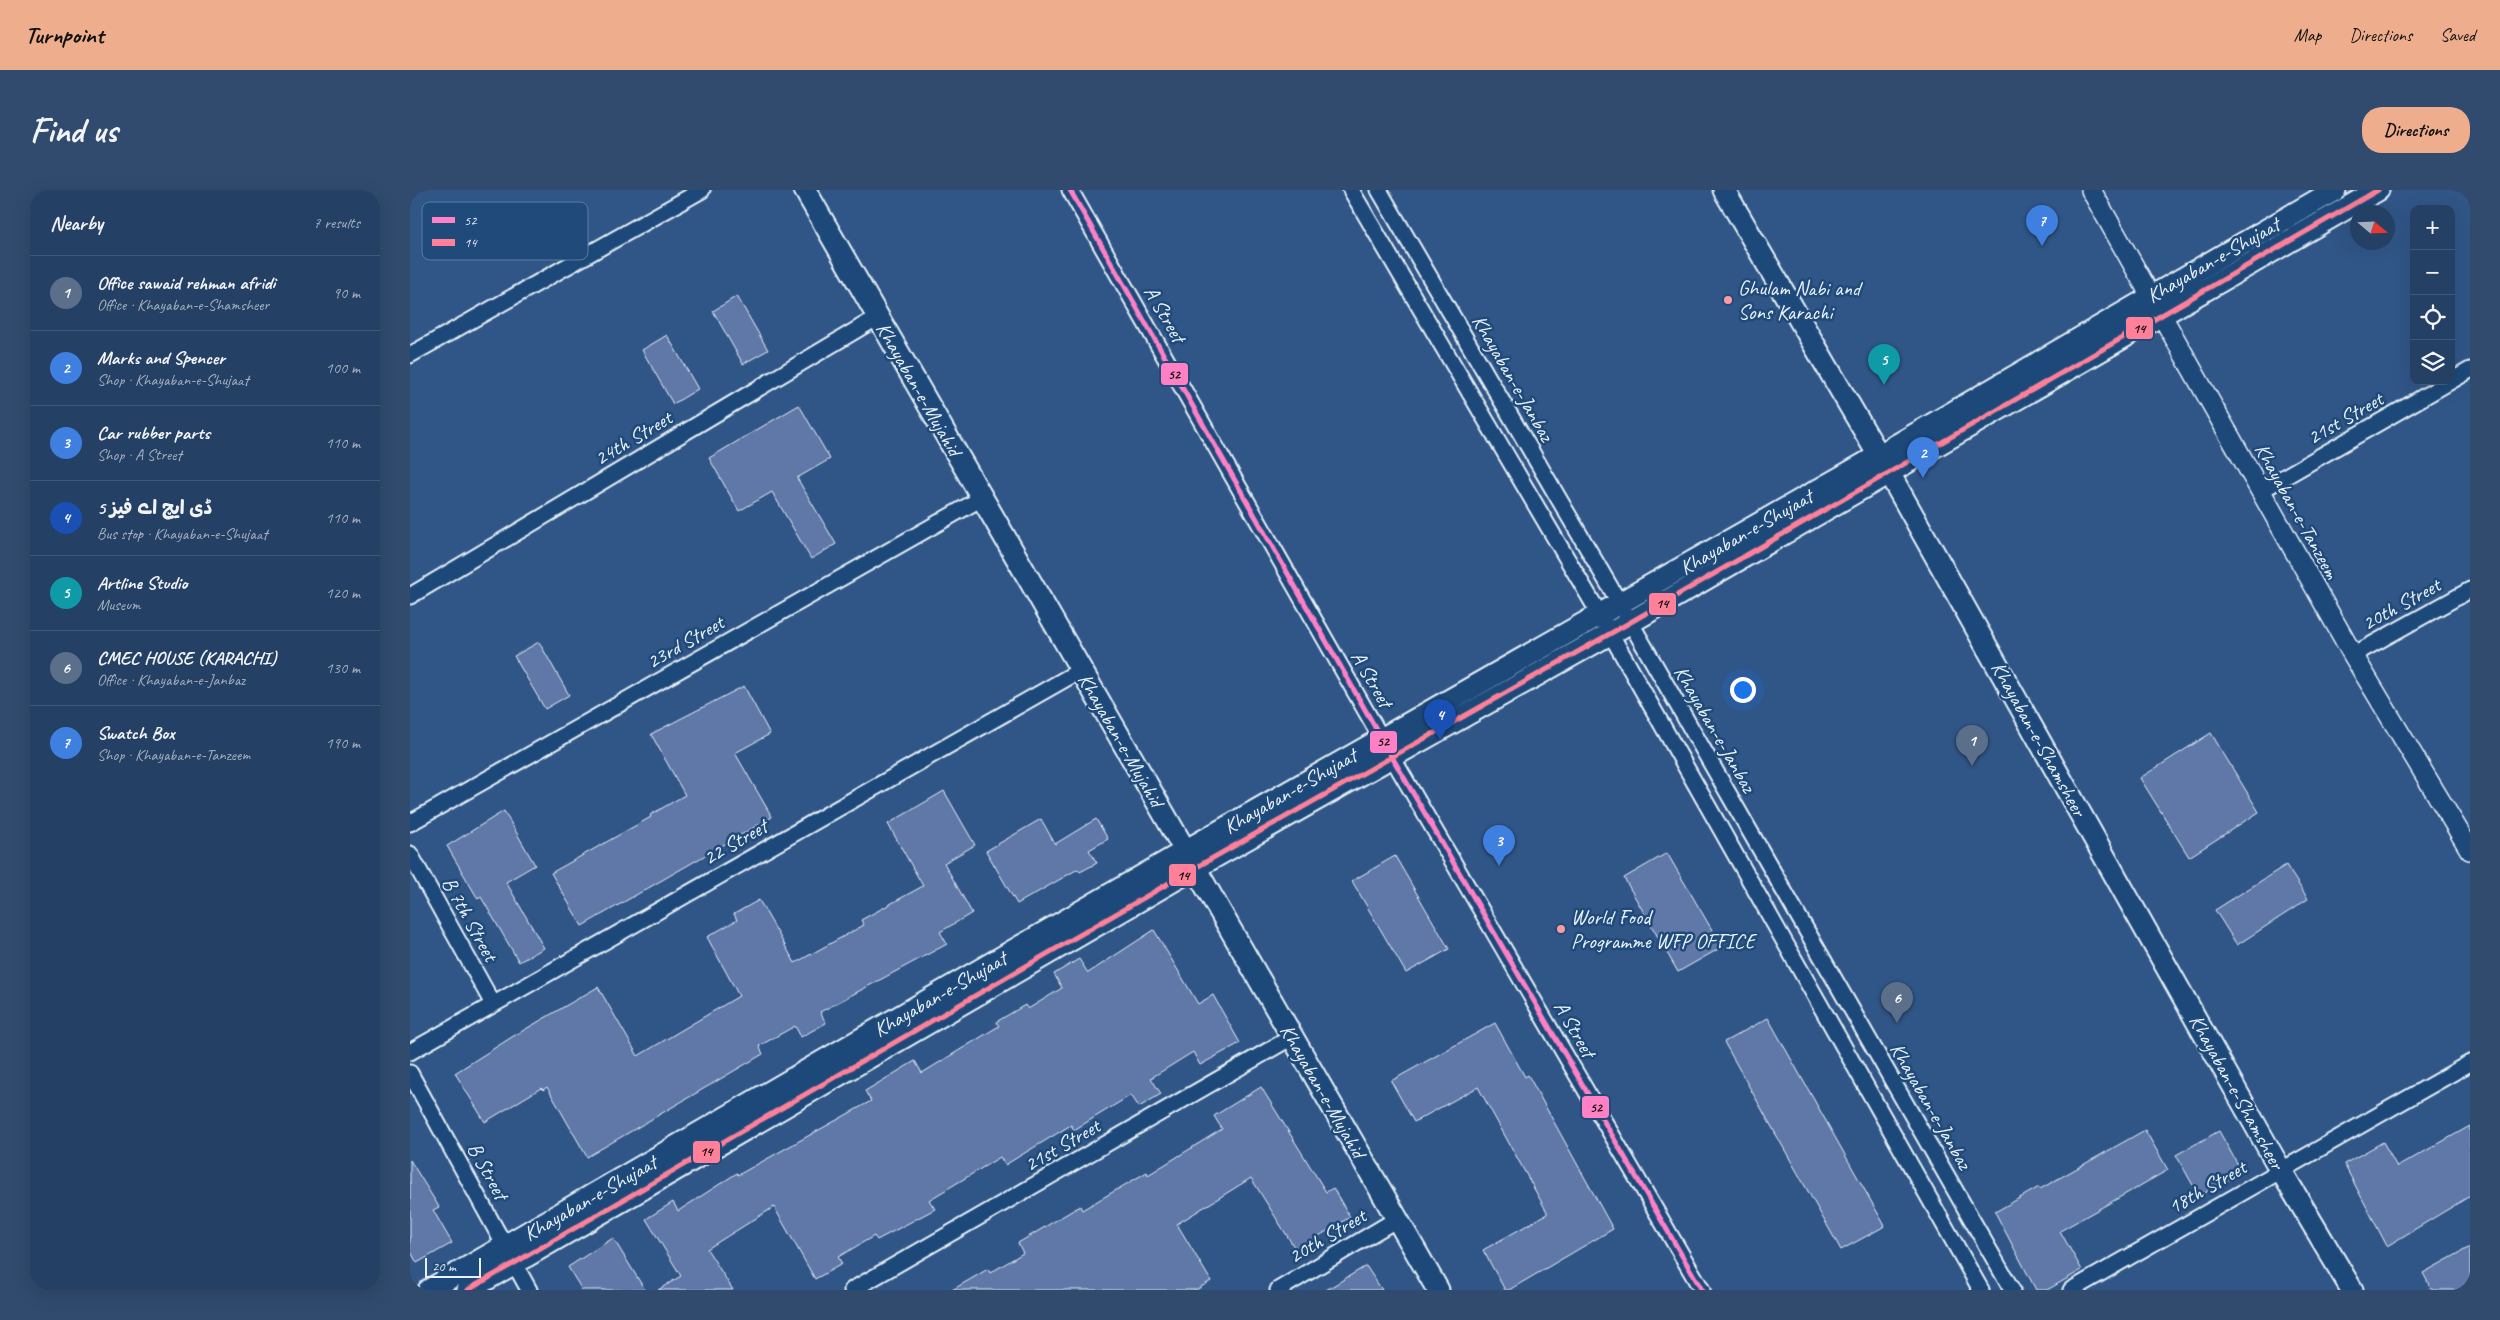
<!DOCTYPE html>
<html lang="en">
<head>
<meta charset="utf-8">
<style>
  :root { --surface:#244065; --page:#304b6e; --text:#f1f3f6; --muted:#a3afbf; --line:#415979; --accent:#eead8d }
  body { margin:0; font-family:Caveat,"Playpen Sans Arabic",sans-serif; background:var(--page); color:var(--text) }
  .controls { position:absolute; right:15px; top:15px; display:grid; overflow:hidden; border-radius:10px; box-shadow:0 5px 20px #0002 }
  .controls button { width:45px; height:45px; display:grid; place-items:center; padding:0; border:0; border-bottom:1px solid var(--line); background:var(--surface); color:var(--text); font:25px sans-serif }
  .compass { position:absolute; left:1940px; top:15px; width:45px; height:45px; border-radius:50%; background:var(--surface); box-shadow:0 5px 20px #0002; rotate:109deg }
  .scale { position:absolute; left:15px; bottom:12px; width:56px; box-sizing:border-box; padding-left:5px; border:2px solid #e8f1f8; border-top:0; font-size:14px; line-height:18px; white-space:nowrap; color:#e8f1f8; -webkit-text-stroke:4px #1f4a7a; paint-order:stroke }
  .you { position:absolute; left:1332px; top:499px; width:18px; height:18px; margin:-12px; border:4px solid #fff; border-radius:50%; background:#1a73e8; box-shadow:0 0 0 8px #1a73e833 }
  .badge { display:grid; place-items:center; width:32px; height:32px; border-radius:50%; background:var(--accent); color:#fff; font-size:16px; font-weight:700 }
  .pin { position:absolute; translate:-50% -41px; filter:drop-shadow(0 1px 2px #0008) }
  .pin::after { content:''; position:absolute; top:26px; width:18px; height:15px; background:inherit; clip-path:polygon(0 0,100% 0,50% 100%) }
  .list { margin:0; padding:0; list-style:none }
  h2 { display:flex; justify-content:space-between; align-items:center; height:65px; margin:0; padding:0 20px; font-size:21px }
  h2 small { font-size:16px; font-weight:400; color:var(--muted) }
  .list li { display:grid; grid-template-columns:32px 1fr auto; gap:15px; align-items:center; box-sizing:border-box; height:75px; padding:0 20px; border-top:1px solid var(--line) }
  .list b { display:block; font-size:19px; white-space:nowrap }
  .list p { margin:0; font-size:16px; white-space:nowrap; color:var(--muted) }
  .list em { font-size:16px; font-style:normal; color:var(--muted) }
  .icon { flex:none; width:28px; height:28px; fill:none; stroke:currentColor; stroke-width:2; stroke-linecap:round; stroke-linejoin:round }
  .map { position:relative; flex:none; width:2060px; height:1100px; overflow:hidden; border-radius:20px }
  header { display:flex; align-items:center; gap:30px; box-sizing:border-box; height:70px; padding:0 25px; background:var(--accent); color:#111 }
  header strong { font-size:24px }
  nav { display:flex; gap:28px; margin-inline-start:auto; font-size:18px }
  .intro { display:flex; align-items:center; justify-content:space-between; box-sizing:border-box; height:120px; padding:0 30px }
  h1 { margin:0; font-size:35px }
  .button { padding:12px 22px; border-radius:20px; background:var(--accent); color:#111; font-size:18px; font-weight:700 }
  main { display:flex; gap:30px; padding:0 30px }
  aside { flex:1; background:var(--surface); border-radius:20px; box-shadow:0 5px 20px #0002 }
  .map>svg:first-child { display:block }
  .building { fill:#5f78a7; stroke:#e8f1f8 }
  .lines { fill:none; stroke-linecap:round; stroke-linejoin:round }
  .minor-casing { stroke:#e8f1f8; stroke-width:19 }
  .tertiary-casing { stroke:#e8f1f8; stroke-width:22 }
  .secondary-casing { stroke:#e8f1f8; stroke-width:25 }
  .minor { stroke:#1f4a7a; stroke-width:15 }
  .tertiary { stroke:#1f4a7a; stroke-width:19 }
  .secondary { stroke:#1f4a7a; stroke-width:21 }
  .bus-1-casing { stroke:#1f4a7a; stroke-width:9 }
  .bus-2-casing { stroke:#1f4a7a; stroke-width:9 }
  .bus-1 { stroke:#ff80c5; stroke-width:5 }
  .bus-2 { stroke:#ff8098; stroke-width:5 }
  .poi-dot { fill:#ff9aa2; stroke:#1f4a7a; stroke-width:2 }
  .labels { text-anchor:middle; stroke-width:5; stroke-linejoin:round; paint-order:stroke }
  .street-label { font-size:21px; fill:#e8f1f8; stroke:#1f4a7a }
  .poi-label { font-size:21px; fill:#e8f1f8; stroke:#1f4a7a; text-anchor:start }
  .key { fill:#1f4a7a; stroke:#5b7ca0; stroke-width:1 }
  .key-label { font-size:14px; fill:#e8f1f8 }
  .line-badge { stroke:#1f4a7a; stroke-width:2 }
  .pale-badge-label { font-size:14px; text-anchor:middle; font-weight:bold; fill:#111 }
</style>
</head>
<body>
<header>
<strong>Turnpoint</strong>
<nav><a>Map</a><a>Directions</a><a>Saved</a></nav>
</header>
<div class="intro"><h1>Find us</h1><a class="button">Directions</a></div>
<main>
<aside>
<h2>Nearby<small>7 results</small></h2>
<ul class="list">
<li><span class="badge" style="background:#5c6f8a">1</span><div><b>Office sawaid rehman afridi</b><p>Office · Khayaban-e-Shamsheer</p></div><em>90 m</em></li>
<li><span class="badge" style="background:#3f7fe0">2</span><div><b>Marks and Spencer</b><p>Shop · Khayaban-e-Shujaat</p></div><em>100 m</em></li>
<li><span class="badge" style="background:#3f7fe0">3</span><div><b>Car rubber parts</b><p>Shop · A Street</p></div><em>110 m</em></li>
<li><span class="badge" style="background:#1a4fb4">4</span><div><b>5 ڈی ایچ اے فیز</b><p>Bus stop · Khayaban-e-Shujaat</p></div><em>110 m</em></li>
<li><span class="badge" style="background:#0f9aa8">5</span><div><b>Artline Studio</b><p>Museum</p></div><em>120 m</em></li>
<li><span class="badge" style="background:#5c6f8a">6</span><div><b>CMEC HOUSE (KARACHI)</b><p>Office · Khayaban-e-Janbaz</p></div><em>130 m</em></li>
<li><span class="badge" style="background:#3f7fe0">7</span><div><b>Swatch Box</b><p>Shop · Khayaban-e-Tanzeem</p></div><em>190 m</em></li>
</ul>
</aside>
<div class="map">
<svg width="2060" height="1100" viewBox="0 0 2060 1100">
  <rect width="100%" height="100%" fill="#305687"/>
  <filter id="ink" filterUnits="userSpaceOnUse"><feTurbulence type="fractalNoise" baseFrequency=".02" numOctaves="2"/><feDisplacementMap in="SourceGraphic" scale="10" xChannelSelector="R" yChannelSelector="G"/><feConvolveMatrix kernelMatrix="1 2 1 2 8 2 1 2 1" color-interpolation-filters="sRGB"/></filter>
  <g filter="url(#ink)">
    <!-- building -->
    <path class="building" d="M327,106l31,54 -25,14 -30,-53z
      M257,145l31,54 -25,15 -31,-54z
      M389,215l31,54 -33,19 39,66 -25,15 -39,-67 -33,19 -30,-53z
      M129,452l30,53 -24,14 -31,-53z
      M334,496l26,48 -35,19 37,64 -190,109 -31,-53 100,-56 -1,-2 35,-20 -34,-61z
      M1801,543l48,79 -70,45 -49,-79z
      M534,601l31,54 -31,18 28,50 -32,19 7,12 -127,68 6,11 -25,14 -6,-11 -36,20 4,8 -176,103 -40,-70 -4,3 -2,-2 -56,34 -30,-49 57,-36 86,-50 40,69 101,-60 -32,-59 30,-17 -3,-6 25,-14 36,63 69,-38 -3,-5 62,-34 -35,-62z
      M94,621l31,54 -29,17 38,66 -25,14 -38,-65 -3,2 -31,-53z
      M631,629l14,25 41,-25 12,20 -19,11 8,13 -17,9 -2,-3 -61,35 -31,-53z
      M1257,663l55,94 -44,25 -54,-94z
      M985,666l54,93 -43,24 -54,-92z
      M1876,675l22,34 -71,46 -22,-35z
      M744,740l44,74 15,-9 27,48 -40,22 -7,-13 -42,26 10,16 -22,13 -8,-12 -57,35 -3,-5 -66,40 -5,-8 -71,43 6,9 -58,31 -3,-4 -36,21 4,7 -27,15 -41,-72 -67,42 26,41h-75l23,-14 -35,-57 27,-17 5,9 59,-38 1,2 133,-74 -6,-10 50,-30 7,12 77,-47 -3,-4 29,-17 3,4 34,-21 -8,-14 25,-15 9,14z
      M1358,828l117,208 -44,24 -117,-208z
      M1085,833l30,54 3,-2 85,154 -104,61h-4l-22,-40 64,-36v-2l-69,-125 -64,35 -23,-41z
      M851,897l65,105 7,-4 17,29 -54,33 -45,-72 -74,46 34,57 -15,9h-244l36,-21 2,4 33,-20 -5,-10 62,-37 2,4 65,-38 1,3 74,-46 -8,-13z
      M2060,936v70l-83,50 -43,-82 39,-22 14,25z
      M1735,940l23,40 -108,61 22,39 -35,20h-11l-41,-78 44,-25 1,2z
      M1809,941l23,41 -43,24 -23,-41z
      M0,970l29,47 -6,3 19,33 -35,20 -7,-13z
      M203,1048l32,52h-63l-14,-23z
      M2060,1057v43h-38l-9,-17z
      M956,1076l16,24h-56z"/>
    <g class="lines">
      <!-- minor casing -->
      <g class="minor-casing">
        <path id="minor" d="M660,0l322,567 310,533
          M941,0l249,425 381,675
          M969,0l241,414 392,686
          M0,165l292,-165
          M2041,191l19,-11
          M1850,301l191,-110
          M0,406l468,-279
          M1943,465l117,-65
          M0,633l572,-325
          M0,664l83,150
          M0,862l671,-382
          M0,883l119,217
          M442,1100l440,-253
          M868,1100l119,-71
          M1661,1100l399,-227"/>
      </g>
      <!-- tertiary casing -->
      <g class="tertiary-casing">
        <path id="tertiary" d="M1681,0l262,465 117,195"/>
      </g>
      <!-- secondary casing -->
      <g class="secondary-casing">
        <path id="secondary" d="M395,0l633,1100
          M1314,0l165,283 391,696 72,121
          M19,1100l756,-439 679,-387 471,-274
          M58,1100l727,-422 434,-245 749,-433"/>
      </g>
      <!-- minor -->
      <use href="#minor" class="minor"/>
      <!-- tertiary -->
      <use href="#tertiary" class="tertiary"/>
      <!-- secondary -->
      <use href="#secondary" class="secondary"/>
      <!-- bus-1 casing -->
      <g class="bus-1-casing">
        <path id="bus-1" d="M660,0l322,567 310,533"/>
      </g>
      <!-- bus-2 casing -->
      <g class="bus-2-casing">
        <path id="bus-2" d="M58,1100l727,-422 434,-245 749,-433"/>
      </g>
      <!-- bus-1 -->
      <use href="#bus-1" class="bus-1"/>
      <!-- bus-2 -->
      <use href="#bus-2" class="bus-2"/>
    </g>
  </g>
  <!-- markers -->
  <g class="poi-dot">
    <circle cx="1318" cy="110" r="5"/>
    <circle cx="1151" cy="739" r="5"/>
  </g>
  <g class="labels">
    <!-- street labels -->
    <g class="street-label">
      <text transform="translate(1803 70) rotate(-30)" y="7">Khayaban-e-Shujaat</text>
      <text transform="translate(755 124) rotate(60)" y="7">A Street</text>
      <text transform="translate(1103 188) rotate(60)" y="7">Khayaban-e-Janbaz</text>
      <text transform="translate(509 199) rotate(60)" y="7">Khayaban-e-Mujahid</text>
      <text transform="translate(1935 228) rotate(-30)" y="7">21st Street</text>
      <text transform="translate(223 248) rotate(-31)" y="7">24th Street</text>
      <text transform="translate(1887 321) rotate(61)" y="7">Khayaban-e-Tanzeem</text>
      <text transform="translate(1336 342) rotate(-30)" y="7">Khayaban-e-Shujaat</text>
      <text transform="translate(1991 414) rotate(-29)" y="7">20th Street</text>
      <text transform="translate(275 452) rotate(-30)" y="7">23rd Street</text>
      <text transform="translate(962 489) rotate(60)" y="7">A Street</text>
      <text transform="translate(1305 539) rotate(60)" y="7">Khayaban-e-Janbaz</text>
      <text transform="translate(1629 549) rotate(61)" y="7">Khayaban-e-Shamsheer</text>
      <text transform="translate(711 550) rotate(60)" y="7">Khayaban-e-Mujahid</text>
      <text transform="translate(880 601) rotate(-30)" y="7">Khayaban-e-Shujaat</text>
      <text transform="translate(325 652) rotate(-30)" y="7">22 Street</text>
      <text transform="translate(60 729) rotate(61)" y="7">B 7th Street</text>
      <text transform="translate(530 804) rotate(-30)" y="7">Khayaban-e-Shujaat</text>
      <text transform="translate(1165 839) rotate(60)" y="7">A Street</text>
      <text transform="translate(913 901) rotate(60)" y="7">Khayaban-e-Mujahid</text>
      <text transform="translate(1827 902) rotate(61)" y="7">Khayaban-e-Shamsheer</text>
      <text transform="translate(1521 916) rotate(60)" y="7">Khayaban-e-Janbaz</text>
      <text transform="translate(652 955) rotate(-30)" y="7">21st Street</text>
      <text transform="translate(78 981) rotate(61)" y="7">B Street</text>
      <text transform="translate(1797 997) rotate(-30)" y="7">18th Street</text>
      <text transform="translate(180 1008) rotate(-30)" y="7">Khayaban-e-Shujaat</text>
      <text transform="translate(917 1046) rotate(-31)" y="7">20th Street</text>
    </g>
    <!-- poi labels -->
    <g class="poi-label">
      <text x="1328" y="105">Ghulam Nabi and<tspan x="1328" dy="24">Sons Karachi</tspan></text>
      <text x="1161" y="734">World Food<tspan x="1161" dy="24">Programme WFP OFFICE</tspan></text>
    </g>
  </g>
  <!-- legend -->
  <rect x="12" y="12" width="166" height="58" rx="8" class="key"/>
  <rect x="22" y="27" width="23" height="6" fill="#ff80c5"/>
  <rect x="22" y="49" width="23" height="7" fill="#ff8098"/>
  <g class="key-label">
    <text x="54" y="35">52</text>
    <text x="54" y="57">14</text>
  </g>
  <g class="line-badge">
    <rect x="1715" y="126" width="29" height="24" rx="5" fill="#ff8098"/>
    <rect x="750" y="172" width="29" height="24" rx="5" fill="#ff80c5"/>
    <rect x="1238" y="402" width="29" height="24" rx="5" fill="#ff8098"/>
    <rect x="959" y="540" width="29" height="24" rx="5" fill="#ff80c5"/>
    <rect x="758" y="673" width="29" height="24" rx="5" fill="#ff8098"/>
    <rect x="1171" y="905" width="29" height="24" rx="5" fill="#ff80c5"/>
    <rect x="282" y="950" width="29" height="24" rx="5" fill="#ff8098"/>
  </g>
  <g class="pale-badge-label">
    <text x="1729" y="143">14</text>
    <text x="764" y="189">52</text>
    <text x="1252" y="418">14</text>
    <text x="973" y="556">52</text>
    <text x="773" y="690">14</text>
    <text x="1186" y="922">52</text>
    <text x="296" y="966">14</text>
  </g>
</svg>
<div class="controls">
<button>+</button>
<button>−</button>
<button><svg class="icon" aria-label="locate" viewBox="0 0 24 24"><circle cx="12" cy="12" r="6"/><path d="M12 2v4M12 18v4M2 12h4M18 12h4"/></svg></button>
<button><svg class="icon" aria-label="layers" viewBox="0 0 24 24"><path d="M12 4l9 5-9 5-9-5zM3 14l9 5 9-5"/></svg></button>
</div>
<svg class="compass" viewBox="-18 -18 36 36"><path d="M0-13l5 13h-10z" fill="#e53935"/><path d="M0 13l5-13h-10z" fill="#a3afbf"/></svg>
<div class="scale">20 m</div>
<div class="you"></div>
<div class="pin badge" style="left:1562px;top:576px;background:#5c6f8a">1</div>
<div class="pin badge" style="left:1513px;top:288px;background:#3f7fe0">2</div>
<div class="pin badge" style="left:1089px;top:676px;background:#3f7fe0">3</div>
<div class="pin badge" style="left:1030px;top:550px;background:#1a4fb4">4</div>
<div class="pin badge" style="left:1474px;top:195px;background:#0f9aa8">5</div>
<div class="pin badge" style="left:1487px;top:833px;background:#5c6f8a">6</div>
<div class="pin badge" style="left:1632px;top:56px;background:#3f7fe0">7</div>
</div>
</main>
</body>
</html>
